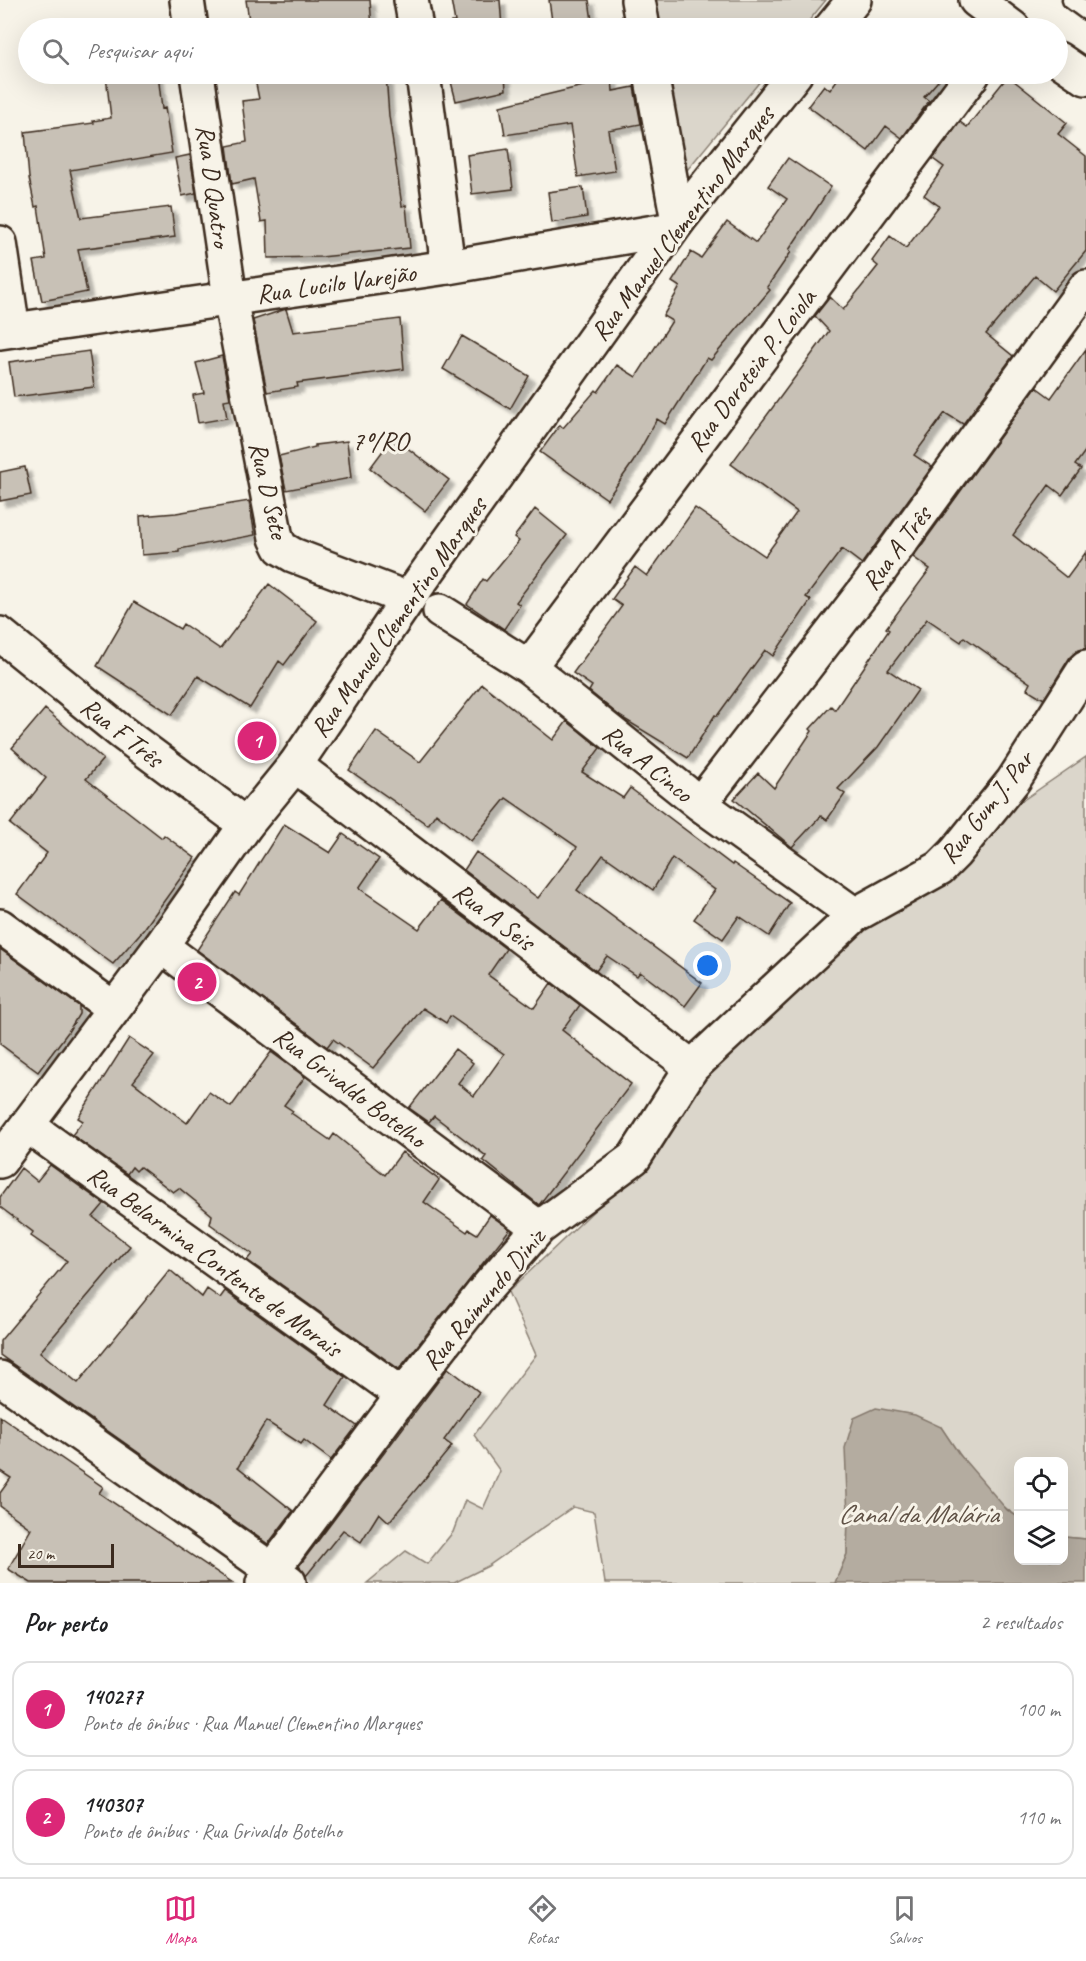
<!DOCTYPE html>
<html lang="pt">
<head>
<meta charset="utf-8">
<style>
  :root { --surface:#fff; --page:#f2f2f2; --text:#202124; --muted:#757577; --line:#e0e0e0; --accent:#db2777 }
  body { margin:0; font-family:Caveat,sans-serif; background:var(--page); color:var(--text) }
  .controls { position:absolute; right:18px; bottom:18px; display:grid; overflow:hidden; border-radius:12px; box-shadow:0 6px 24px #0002 }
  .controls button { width:54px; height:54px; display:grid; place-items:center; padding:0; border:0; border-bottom:2px solid var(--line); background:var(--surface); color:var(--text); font:30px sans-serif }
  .scale { position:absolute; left:18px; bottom:15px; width:96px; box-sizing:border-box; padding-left:6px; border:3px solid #3b2a1e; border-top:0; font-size:16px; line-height:21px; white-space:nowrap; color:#3b2a1e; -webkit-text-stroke:4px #f7f3e8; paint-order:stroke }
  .you { position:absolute; left:708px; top:966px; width:21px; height:21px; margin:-15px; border:4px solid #fff; border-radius:50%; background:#1a73e8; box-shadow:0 0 0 9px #1a73e833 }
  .badge { display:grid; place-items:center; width:39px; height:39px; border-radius:50%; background:var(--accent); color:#fff; font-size:20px; font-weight:700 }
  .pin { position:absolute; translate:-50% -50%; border:3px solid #fff; box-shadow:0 2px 6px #0006 }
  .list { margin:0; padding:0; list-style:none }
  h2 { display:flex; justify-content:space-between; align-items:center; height:78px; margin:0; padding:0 24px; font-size:26px }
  h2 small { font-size:20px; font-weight:400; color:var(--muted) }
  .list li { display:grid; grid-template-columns:39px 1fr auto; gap:18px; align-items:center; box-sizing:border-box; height:96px; margin:0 12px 12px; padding:0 12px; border:2px solid var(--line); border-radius:18px }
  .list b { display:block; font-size:22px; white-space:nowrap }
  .list p { margin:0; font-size:20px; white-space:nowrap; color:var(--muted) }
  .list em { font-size:20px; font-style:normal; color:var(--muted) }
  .icon { flex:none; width:33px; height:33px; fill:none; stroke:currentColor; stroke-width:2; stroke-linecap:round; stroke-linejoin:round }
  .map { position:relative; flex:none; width:1086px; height:1583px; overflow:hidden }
  .search { position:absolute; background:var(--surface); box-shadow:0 6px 24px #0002; left:18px; right:18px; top:18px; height:66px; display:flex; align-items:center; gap:15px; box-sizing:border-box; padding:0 21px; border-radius:33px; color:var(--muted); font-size:22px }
  .sheet { height:294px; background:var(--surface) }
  nav { display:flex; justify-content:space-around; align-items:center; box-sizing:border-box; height:84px; border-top:2px solid var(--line); background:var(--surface); font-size:16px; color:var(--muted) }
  nav a { display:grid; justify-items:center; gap:3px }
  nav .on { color:var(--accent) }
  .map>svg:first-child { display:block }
  .green { fill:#dbd6cb; stroke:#8b8074; stroke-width:1.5 }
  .water { fill:#b4aca0; stroke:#84786c; stroke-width:1.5 }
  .building { fill:#c8c1b6; stroke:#3b2a1e; stroke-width:1.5; filter:url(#shadow) }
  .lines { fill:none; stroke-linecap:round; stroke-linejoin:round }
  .lane-casing { stroke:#3b2a1e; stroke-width:21 }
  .street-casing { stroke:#3b2a1e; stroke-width:38 }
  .secondary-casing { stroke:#3b2a1e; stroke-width:38 }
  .highway-casing { stroke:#3b2a1e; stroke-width:38 }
  .lane { stroke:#f7f3e8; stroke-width:16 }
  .street { stroke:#f7f3e8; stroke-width:33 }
  .secondary { stroke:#f7f3e8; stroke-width:33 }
  .highway { stroke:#f7f3e8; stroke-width:33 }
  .labels { text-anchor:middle; stroke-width:6; stroke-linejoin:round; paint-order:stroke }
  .street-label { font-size:26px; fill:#3b2a1e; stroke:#f7f3e8 }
  .neighbourhood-label { font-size:27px; fill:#3b2a1e; stroke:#f7f3e8 }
  .water-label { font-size:27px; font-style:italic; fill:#5f5145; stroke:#f7f3e8 }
</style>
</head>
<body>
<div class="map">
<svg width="1086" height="1583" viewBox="0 0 1086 1583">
  <defs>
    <filter id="shadow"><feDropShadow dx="5.5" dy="5.5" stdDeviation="1.5" flood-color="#0004"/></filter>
  </defs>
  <rect width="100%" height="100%" fill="#f7f3e8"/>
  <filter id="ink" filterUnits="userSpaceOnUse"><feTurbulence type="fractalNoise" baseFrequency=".0167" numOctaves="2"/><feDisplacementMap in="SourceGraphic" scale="12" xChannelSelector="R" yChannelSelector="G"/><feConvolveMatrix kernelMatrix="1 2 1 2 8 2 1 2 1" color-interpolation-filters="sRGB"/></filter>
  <g filter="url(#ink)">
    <!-- green -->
    <path class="green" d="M656,0h170l-23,28h-143z
      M667,74h99l-83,101z
      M1086,757v782l-22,-2v-75h-46v55c-29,-18 -58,-61 -77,-90l-93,91 -1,36 -12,29h-230l-11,-71 -21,-5 -85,59 -34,17h-87l39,-32 21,13 26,-32 12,-32 18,9 17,-38 -26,-36 62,-80 -28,-63 151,-143 42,-69 136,-132 51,-37 74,-47 54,-59z"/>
    <!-- water -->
    <path class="water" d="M876,1408l39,7 26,12 18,27 48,56 11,7v43h46v-23l22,2v44h-251l12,-29 1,-36 -3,-70 9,-30z"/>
    <!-- building -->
    <path class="building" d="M246,0h124l2,28h-66l-1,-10 -55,9z
      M451,0h49l2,28h-51v-6h4z
      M549,0h40l4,28h-40z
      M128,74h30l4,35 3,-1 7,45 -102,17 11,48 90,-11 4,30 -97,12 9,43 -45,9 -8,-40 12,-2 -8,-53 -3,1 -6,-29 -4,-46 69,-9 -1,-2 18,-3 -5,-42z
      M254,74h132l3,42 13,90 4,-1 4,43 -89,9 -53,1 -1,-37 -6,1 -7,-43 -22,5 -5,-38 20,-4 -5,-41 17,-2z
      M449,74h56l1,16 -50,11z
      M841,74h103l-20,23 5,4 -27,37 -16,-12 -18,25 -60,-45 16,-21 6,5z
      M1008,76l59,47 -9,11 28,22v95l-33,40 -18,-15 -49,58 27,22 -50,68 -18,-11 -31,42 18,12 -69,95 -1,2 -20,-15 -36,48 5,3 -38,56 -8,-6 -48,66 -2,-1 -27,43 -67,-41 -32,-26 3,-5 -19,-13 49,-67 -10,-7 23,-32 12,9 48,-68 70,48 32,-44 -66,-48 98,-133 -14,-15 15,-19 13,13 35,-44 -6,-5 18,-25 16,12 33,-42 -15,-11 20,-28 -11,-8 27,-37 7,5z
      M612,79l1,12 21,-4 7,37 -33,6 7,41 -37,6 -8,-52 -65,10 -5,-29z
      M508,149l5,40 -41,5 -5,-39z
      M190,155l6,38 -14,3 -7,-38z
      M788,158l43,29 -42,63 2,2 -24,35 3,3 -59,70 -4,-2 -42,66 -8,-5 -24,43 -26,37 -67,-47 20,-27 3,3 33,-38 2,2 19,-27 19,12 36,-56 -9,-5 17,-29 -8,-5 19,-30 10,6 26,-36 29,21 31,-44 -19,-13z
      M583,187l4,30 -35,6 -4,-31z
      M286,309l7,23 107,-13 4,50 -107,14 1,4 -31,5 -14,-72z
      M462,336l67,40 -19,33 -67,-40z
      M1086,349v101l-11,15 6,4 -19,26 -13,-10 -36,50 54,43 19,-26v96l-9,3 -7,6 -26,42 -17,-10 3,-6 -66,-46 -3,5 -34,-23 -39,51 30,20 -40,57 -40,42 7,5 -18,26 -6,-4 -29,31 -58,-48 24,-26 16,15 38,-57 -2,-2 21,-23 4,4 54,-80 -3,-2 44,-59 -17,-12 123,-170 15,11z
      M89,351l5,36 -80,10 -5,-35z
      M222,356l8,43 -6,1 3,18 -29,5 -5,-28 11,-2 -8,-30z
      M393,437l56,43 -24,31 -55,-43z
      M347,441l4,37 -65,12 -7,-34 36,-9v-2z
      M25,467l6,28 -31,6v-29z
      M249,501l6,34 -76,14v3l-37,3 -2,-39 36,-3z
      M535,509l32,26 -51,67 4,3 -16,24 -37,-25 16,-25 3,2 33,-40 -5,-4z
      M269,584l48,37 -33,44 -5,-4 -29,47 -52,-32 -26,39 -75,-49 37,-64 46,27 3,-5 37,25z
      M482,684l71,56 14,-19 33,27 -18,24 41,26 7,-10 102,77 1,-2 57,40 -21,33 -30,-20 -16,23 -29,-20 21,-29 -43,-32 -19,32 -50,-35 -26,35 125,93 -17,23 -45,-34 -3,4 -30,-20 -11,15 -132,-101 12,-18 62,46 39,-51 -71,-49 -35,43 -35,-28 -8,12 -79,-55 27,-39 44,31z
      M45,709l58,50 -17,20 76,59 2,-3 31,23 -51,71 -31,35 -96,-70 30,-41 -37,-29 36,-46 -34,-30z
      M284,824l46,29 13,-19 36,25 -20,29 60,41 22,-29 65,49 -18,26 46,33 17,-25 29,22 -18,25 69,54 -92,121 -56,-45 3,-4 -52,-40 -5,6 -20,-14 46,-59 18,14 -15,20 16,13 30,-42 -54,-38 -4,7 -23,-15 -50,60 -40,-29 -6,8 -130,-97 38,-58 4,3z
      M0,949l79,57v8l-11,18 -30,40 -38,-28z
      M129,1038l25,17 -21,27 54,41 22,-31 22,15 40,-55 34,25 -21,28 9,6 -2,2 39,27 4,-6 51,41 17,-23 37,28 -15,22 43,30 2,-3 8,5 13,-19 20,14 -111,140 -152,-109 5,-6 -42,-30 2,-9 -33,-27 -6,4 -33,-25 -4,4 -4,-4 -5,7 -55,-39 11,-14 -5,-3z
      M50,1165l54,39 -11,13 37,29 -90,106 38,31 92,-113 32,27 5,-8 13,9 5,-7 120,86 -18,28 30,21 -26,34 -27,-20 -3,4 -35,-23 -28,46 55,44 -25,33 -268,-189v-14l67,-80 -36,-25 2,-4 -33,-25v-10l21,-29 16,13z
      M448,1368l31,24 -35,48 8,6 -63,76 -10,-9 -18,29 -18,-12 -37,46 -7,-10z
      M0,1416l103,71 -4,6 134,90h-202l-23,-14 23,-40 -31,-23v-13l11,-15 -11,-7z"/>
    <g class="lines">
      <!-- lane casing -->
      <g class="lane-casing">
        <path id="lane" d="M1071,0l15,11"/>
      </g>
      <!-- street casing -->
      <g class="street-casing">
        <path id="street" d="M187,0l4,28
          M411,0l5,28
          M638,0l5,28
          M197,74l33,224 46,240 5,10 12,7 115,44
          M423,74l25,193
          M651,74l27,147
          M0,243l13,87
          M440,611l89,56 171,137 155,111
          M0,634l121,98 125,93
          M529,667l444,-593
          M295,765l397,302
          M700,804l178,-231 208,-286
          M0,926l113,82
          M161,946l378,282
          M28,1126l375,269
          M0,1378l289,204
          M263,1583l140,-188 82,-105 54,-62 95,-70 58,-91 163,-152 85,-47 15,-15 58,-72 73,-114"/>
      </g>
      <!-- secondary casing -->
      <g class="secondary-casing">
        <path id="secondary" d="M831,28l23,-28
          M0,332l448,-65 224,-38
          M0,1161l161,-215 85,-121 49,-60 113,-166 270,-378 117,-147"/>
      </g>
      <!-- highway casing -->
      <g class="highway-casing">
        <path id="highway" d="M976,0l37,28
          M1058,59l28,19"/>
      </g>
      <!-- lane -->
      <use href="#lane" class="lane"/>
      <!-- street -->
      <use href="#street" class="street"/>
      <!-- secondary -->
      <use href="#secondary" class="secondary"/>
      <!-- highway -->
      <use href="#highway" class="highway"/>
    </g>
  </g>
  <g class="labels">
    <!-- street labels -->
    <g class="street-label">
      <text transform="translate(214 186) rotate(82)" y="9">Rua D Quatro</text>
      <text transform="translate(682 223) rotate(-53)" y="9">Rua Manuel Clementino Marques</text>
      <text transform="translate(336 283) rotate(-8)" y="9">Rua Lucilo Varejão</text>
      <text transform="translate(751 370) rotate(-53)" y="9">Rua Doroteia P. Loiola</text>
      <text transform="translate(269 490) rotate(77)" y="9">Rua D Sete</text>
      <text transform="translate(896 548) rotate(-53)" y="9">Rua A Três</text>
      <text transform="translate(398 617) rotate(-55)" y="9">Rua Manuel Clementino Marques</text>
      <text transform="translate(122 732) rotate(38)" y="9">Rua F Três</text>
      <text transform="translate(648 763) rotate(39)" y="9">Rua A Cinco</text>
      <text transform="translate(986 807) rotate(-52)" y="9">Rua Gum J. Par</text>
      <text transform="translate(494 916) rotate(37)" y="9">Rua A Seis</text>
      <text transform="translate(350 1087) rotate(37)" y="9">Rua Grivaldo Botelho</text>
      <text transform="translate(215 1261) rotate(36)" y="9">Rua Belarmina Contente de Morais</text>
      <text transform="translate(483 1299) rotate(-50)" y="9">Rua Raimundo Diniz</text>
    </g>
    <!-- neighbourhood labels -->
    <g class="neighbourhood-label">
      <text x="380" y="450">7º/RO</text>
    </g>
    <!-- water labels -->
    <g class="water-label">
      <text x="918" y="1523">Canal da Malária</text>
    </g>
  </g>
</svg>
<div class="controls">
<button><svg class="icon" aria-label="locate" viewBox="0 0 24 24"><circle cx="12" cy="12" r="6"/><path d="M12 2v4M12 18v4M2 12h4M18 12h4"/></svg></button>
<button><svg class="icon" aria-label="layers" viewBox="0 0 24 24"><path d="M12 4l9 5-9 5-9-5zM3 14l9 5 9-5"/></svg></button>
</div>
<div class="scale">20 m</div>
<div class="you"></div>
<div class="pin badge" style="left:257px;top:741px">1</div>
<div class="pin badge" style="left:197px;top:982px">2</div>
<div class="search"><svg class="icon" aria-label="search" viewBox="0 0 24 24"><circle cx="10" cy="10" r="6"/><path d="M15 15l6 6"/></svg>Pesquisar aqui</div>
</div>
<section class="sheet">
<h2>Por perto<small>2 resultados</small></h2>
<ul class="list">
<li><span class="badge">1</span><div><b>140277</b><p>Ponto de ônibus · Rua Manuel Clementino Marques</p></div><em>100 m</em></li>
<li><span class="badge">2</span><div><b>140307</b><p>Ponto de ônibus · Rua Grivaldo Botelho</p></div><em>110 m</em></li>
</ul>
</section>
<nav>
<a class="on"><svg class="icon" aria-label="map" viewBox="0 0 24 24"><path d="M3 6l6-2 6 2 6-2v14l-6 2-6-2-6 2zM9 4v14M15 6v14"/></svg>Mapa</a>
<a><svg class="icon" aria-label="directions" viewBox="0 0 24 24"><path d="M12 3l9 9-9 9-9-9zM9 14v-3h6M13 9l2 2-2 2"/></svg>Rotas</a>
<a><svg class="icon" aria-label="saved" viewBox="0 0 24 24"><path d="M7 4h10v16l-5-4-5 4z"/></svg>Salvos</a>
</nav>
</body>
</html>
